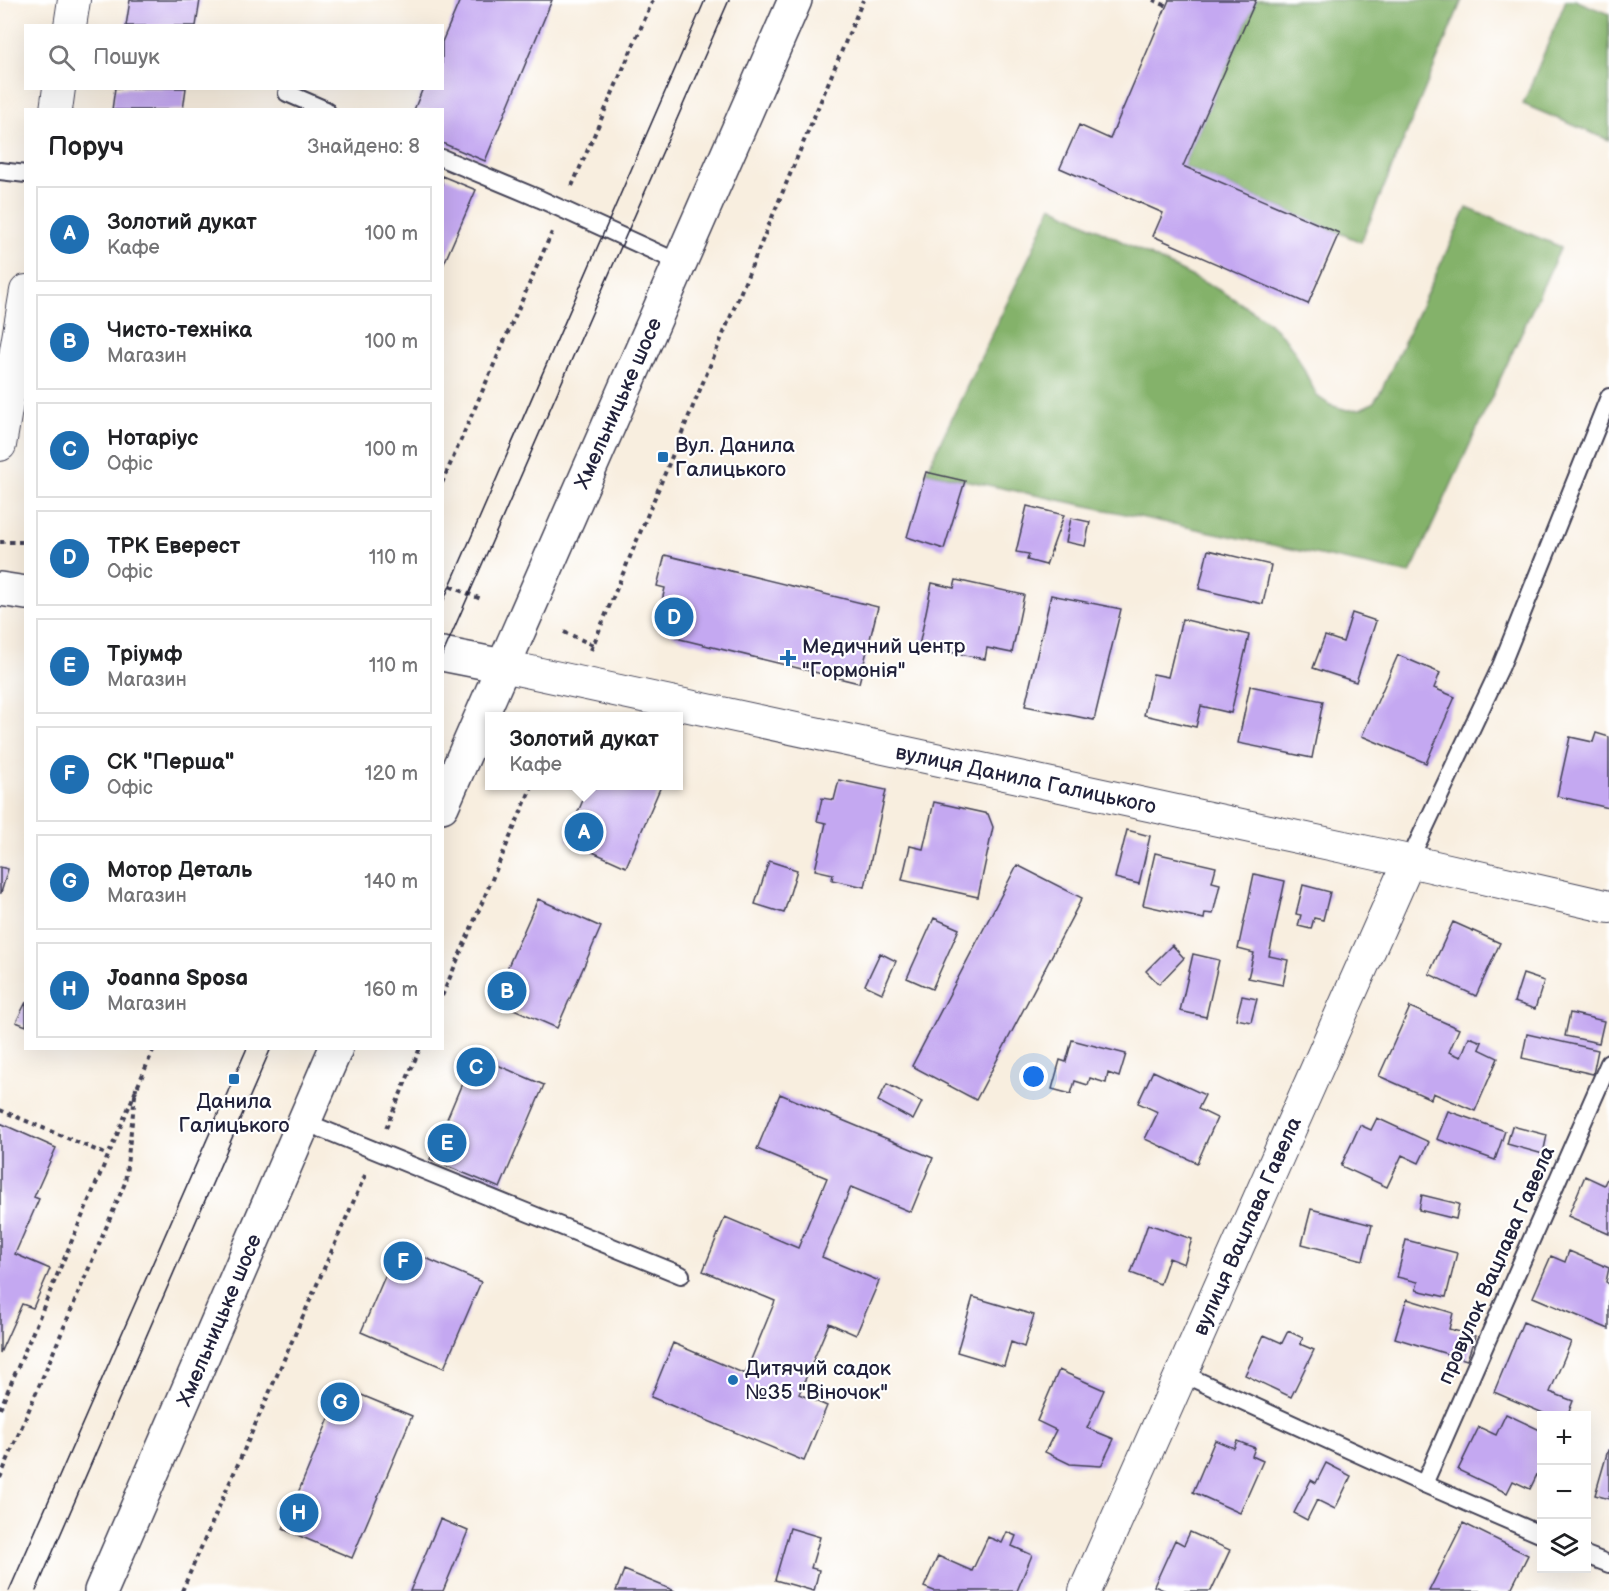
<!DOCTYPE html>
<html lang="uk">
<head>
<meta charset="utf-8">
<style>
  :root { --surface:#fff; --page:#f2f2f2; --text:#202124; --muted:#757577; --line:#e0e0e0; --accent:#1f6fb2 }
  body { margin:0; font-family:"Balsamiq Sans",sans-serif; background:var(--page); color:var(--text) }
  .controls { position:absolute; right:18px; bottom:18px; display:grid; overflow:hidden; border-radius:0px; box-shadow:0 6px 24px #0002 }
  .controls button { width:54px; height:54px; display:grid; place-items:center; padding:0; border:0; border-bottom:2px solid var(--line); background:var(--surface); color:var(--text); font:30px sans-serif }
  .you { position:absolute; left:1034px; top:1077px; width:21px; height:21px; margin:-15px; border:4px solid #fff; border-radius:50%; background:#1a73e8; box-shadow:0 0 0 9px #1a73e833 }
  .badge { display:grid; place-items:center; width:39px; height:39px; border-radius:50%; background:var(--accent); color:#fff; font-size:20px; font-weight:700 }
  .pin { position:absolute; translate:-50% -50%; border:3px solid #fff; box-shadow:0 2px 6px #0006 }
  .popup { position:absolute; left:485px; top:712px; width:198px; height:78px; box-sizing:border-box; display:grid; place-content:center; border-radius:0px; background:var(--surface); filter:drop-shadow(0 2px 4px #0005); font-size:20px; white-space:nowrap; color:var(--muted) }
  .popup b { font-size:22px; color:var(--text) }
  .popup::after { content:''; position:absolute; left:50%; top:100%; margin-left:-12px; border:12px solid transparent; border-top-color:var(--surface) }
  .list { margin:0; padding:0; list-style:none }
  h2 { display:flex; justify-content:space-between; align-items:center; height:78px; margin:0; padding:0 24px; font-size:26px }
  h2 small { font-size:20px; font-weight:400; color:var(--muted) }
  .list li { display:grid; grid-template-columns:39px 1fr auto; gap:18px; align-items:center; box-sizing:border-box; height:96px; margin:0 12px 12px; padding:0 12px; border:2px solid var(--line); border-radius:0px }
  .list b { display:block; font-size:22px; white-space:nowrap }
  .list p { margin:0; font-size:20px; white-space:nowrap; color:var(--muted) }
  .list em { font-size:20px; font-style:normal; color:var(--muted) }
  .icon { flex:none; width:33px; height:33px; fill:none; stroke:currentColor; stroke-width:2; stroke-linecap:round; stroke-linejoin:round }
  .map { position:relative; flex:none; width:1609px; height:1591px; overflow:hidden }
  .search { position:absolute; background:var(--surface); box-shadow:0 6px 24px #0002; left:24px; top:24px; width:420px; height:66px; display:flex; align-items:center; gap:15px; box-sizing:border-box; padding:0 21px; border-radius:0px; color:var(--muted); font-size:22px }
  .panel { position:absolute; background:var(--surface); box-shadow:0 6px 24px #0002; left:24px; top:108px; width:420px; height:942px; border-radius:0px }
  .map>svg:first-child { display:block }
  .forest { fill:#84b26a; stroke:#536a52; stroke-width:1.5 }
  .building { fill:#c4a8f1 }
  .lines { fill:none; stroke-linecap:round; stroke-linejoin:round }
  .lane-casing { stroke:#424154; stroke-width:20 }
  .street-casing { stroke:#424154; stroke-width:34 }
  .secondary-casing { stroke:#424154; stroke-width:36 }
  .primary-casing { stroke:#424154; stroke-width:36 }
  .path { stroke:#424154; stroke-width:4; stroke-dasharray:4.5 4.5; stroke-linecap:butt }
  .lane { stroke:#fff; stroke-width:16 }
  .street { stroke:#fff; stroke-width:32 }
  .secondary { stroke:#fff; stroke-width:33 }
  .primary { stroke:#fff; stroke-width:33 }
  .tram { stroke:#22223b; stroke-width:1.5 }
  .poi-dot { fill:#1f6fb2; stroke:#fff; stroke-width:2 }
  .labels { text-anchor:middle; stroke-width:4.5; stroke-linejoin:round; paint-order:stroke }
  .street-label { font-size:21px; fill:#22223b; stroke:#fff }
  .poi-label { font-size:21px; fill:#22223b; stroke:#fff; text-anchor:start }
</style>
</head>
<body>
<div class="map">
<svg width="1609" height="1591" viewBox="0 0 1609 1591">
  <rect width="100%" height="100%" fill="#fff"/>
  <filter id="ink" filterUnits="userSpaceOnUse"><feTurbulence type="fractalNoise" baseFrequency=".0167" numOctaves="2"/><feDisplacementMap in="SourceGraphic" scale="12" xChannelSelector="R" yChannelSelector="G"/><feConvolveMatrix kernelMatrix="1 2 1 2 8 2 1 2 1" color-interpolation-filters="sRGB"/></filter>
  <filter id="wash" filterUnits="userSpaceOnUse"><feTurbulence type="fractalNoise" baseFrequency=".008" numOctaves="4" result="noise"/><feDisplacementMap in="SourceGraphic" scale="24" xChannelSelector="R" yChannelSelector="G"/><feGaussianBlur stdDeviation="1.35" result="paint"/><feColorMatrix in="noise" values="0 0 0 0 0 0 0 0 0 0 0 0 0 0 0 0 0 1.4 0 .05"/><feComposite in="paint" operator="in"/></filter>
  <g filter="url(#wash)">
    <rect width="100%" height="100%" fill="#f8eedf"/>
    <!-- forest -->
    <path class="forest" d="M1256,0h206l-101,242 -178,-76z
      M1566,0h9l34,14v126l-86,-36z
      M1051,206l172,86 42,27 20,19 10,14 22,44 13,9 17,5 13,-1 13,-6 8,-12 86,-183 94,39 -151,327 -484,-102 106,-221z"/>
    <g id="blocks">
      <!-- building -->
      <path class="building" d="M130,0h70l-4,26h-70z
        M460,0h92l-67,161 -43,-18v-33h-28l9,-22h19v-46z
        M1169,0h87l-73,166 156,67 -31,71 -155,-68 10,-23 -103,-45 19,-43 31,14z
        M115,88h71l-3,22h-71z
        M442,176l34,14 -34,78z
        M926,472l39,9 -21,68 -37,-12z
        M1027,506l37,9 -18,50 -19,-5 2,-6 -13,-2z
        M1071,518l19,4 -5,24 -19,-4z
        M1208,550l63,15 -8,39 -64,-15z
        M665,555l213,52 -19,76 -179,-44 -13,-8 -8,-17 6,-26 -8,-2z
        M956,580l68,15 -12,58 -25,-5 -2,11 -66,-13 13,-63 22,5z
        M1051,595l70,14 -27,111 -69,-14z
        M1352,613l24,8 -20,61 -43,-14 12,-32 18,6z
        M1182,619l67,16 -18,78 -30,-7 -5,21 -52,-12 9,-41 15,3z
        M1398,655l42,18 -6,15 21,9 -29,66 -64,-27z
        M1250,686l73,15 -11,57 -74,-15z
        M1596,733l13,4v71l-52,-12 13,-59 23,5z
        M839,780l47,10 -21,97 -33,-7 1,-6 -18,-4 11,-47 -9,-2 5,-23 12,2z
        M589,786h72l-35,81 -60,-27z
        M934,802l54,12 5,13 -15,70 -76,-17 8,-34 13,3z
        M1127,830l23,6 -11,48 -24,-6z
        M1155,853l61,14 -4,15 8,2 -7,30 -8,-1 -1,6 -61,-14z
        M769,861l28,9 -13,43 -29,-9z
        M1017,865l65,33 -106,202 -64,-34z
        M0,867l8,2 -7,24h-1z
        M1254,874l31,7 -16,75 19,4 -5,25 -35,-7 6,-25 -16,-4z
        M1303,885l27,7 -7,28 -9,-2 -3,11 -13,-3 3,-11 -5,-1z
        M538,899l63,28 -44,101 -64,-28z
        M934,918l25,11 -27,60 -25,-11z
        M1453,922l47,21 -24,53 -47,-22z
        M1172,945l12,13 -25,26 -13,-13z
        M880,953l16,8 -14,32 -17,-8z
        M1193,954l26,6 -13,57 -26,-6z
        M1523,974l21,7 -9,28 -21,-7z
        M1242,996l15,3 -6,23 -15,-3z
        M26,1002v24l-10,-4z
        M1410,1007l49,22 -10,23 12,5 8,-20 13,5 -3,7 19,9 -23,53 -42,-18 -2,6 -52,-23z
        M1570,1013l34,8 -5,22 -34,-7z
        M1527,1034l71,16 -5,24 -71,-16z
        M1072,1040l54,14 -7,23 -11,-4 -2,10 -16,-5 -2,7 -13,-4 -4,13 -19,-5 8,-29 6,2z
        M474,1055l70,30 -44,103 -70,-29z
        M1153,1071l52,24 -7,14 19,9 -20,45 -52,-24 13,-27 -20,-9z
        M887,1084l35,18 -9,18 -35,-19z
        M780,1094l153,64 -22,54 -60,-25 -29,70 57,24 -23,54 -27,-12 -30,71 28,12 -23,55 -153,-64 22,-54 72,31 30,-73 -72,-30 22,-54 73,31 29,-70 -70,-29z
        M1448,1111l57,20 -10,29 -58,-21z
        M1377,1118l52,24 -10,21 -17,-8 -15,32 -46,-21 19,-41 11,5z
        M0,1123l56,25 -22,49 5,2 -24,55 35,15 -17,39 -11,-4 -22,49z
        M1512,1126l35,9 -4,19 -36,-10z
        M1609,1174v60l-41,-18 17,-40 19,9z
        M1422,1195l37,9 -3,15 -37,-9z
        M1311,1209l61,16 -9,35 -61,-16z
        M1148,1224l44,15 -8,25 -15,-6 -9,26 -29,-11z
        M1406,1240l51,13 -11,44 -30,-7 2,-8 -21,-5z
        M398,1246l83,36 -37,86 -83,-36z
        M1569,1251l40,17 -3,14 3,2v45l-76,-32 18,-41 14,6z
        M973,1297l61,18 -10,32 -13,-5 -7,24 -47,-14z
        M1407,1299l46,14 -4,16 26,7 -8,24 -72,-22z
        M1523,1322l48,20 -21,50 23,9 -6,15h-17l-56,-24z
        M1288,1331l15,7 -3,6 14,6 -23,47 -46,-22 19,-40 18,8z
        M1059,1370l45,20 -17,38 27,11 -13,27 -31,-2 -25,-12 11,-22 -19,-9z
        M342,1387l70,29 -60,142 -69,-29z
        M1506,1414l36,17v33l-12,25 -17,-8 -6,12 -49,-23 21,-43 17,8z
        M1215,1440l19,8 3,-7 18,7 -3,8 11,5 -23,52 -47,-21z
        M1608,1450h1v49l-14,-4z
        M1326,1463l25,13 -16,33 -18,-9 -10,20 -13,-7 17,-33 5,3z
        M440,1519l28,12 -25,60h-33z
        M1463,1523l65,32 -18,36h-81z
        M790,1528l30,9 -9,31 8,2 -5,21 -39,-11z
        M1007,1532l9,4 -4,10 20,9 -15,36h-83l-10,-4 14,-31 34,15 16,-34 14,6z
        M1190,1532l40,18 -19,41h-45l-12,-5 21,-46 9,5z
        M624,1570l51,21h-59z"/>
    </g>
  </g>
  <g filter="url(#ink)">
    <use href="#blocks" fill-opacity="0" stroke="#424154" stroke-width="1.5"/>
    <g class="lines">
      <!-- lane casing -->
      <g class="lane-casing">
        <path id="lane" d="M287,93l39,17
          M442,158l98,41 140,64
          M0,171l26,3
          M1409,861l92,-195 108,-269
          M305,1122l376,153
          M1181,1373l243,111 118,51
          M1424,1484l185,-421
          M1586,1555l23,9"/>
      </g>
      <!-- street casing -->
      <g class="street-casing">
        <path id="street" d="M70,26l4,-26
          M56,110l3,-22
          M0,445l26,-154
          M503,666l906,195 200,46
          M1085,1591l324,-730"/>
      </g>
      <!-- secondary casing -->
      <g class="secondary-casing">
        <path id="secondary" d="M0,589l26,4
          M442,654l61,12"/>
      </g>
      <!-- primary casing -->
      <g class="primary-casing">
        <path id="primary" d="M442,806l353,-806
          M101,1591l235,-543"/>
      </g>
      <!-- path -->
      <path class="path" d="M1153,0l14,6
        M572,186l81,-186
        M442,483l110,-251
        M0,542h26
        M442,583l39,16
        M564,632l29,13
        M591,650l272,-650
        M442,996l90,-210
        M0,1110l108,45
        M386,1128l34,-80
        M0,1409l154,-361
        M0,1478l125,-295 11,-96
        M182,1591l184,-418"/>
      <!-- lane -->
      <use href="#lane" class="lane"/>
      <!-- street -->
      <use href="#street" class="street"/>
      <!-- secondary -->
      <use href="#secondary" class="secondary"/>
      <!-- primary -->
      <use href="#primary" class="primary"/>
      <!-- tram -->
      <path class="tram" d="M442,604l263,-604
        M442,656l287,-656
        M9,1591l238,-543
        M36,1591l235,-543"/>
    </g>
  </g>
  <!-- markers -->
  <g class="poi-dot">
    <rect x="657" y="451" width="12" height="12" rx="3"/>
    <path d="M785 649h6v6h6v6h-6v6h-6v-6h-6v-6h6z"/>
    <rect x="228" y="1073" width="12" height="12" rx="3"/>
    <circle cx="733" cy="1380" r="6"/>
  </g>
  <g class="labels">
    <!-- street labels -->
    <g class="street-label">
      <text transform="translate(618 403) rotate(-66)" y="7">Хмельницьке шосе</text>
      <text transform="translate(1026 779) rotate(12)" y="7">вулиця Данила Галицького</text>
      <text transform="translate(1247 1226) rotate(-66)" y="7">вулиця Вацлава Гавела</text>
      <text transform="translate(1496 1265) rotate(-66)" y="7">провулок Вацлава Гавела</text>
      <text transform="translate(219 1320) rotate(-67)" y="7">Хмельницьке шосе</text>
    </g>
    <!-- poi labels -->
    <g class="poi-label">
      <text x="675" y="452">Вул. Данила<tspan x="675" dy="24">Галицького</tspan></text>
      <text x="802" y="653">Медичний центр<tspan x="802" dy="24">"Гормонія"</tspan></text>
      <text x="234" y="1108" text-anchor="middle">Данила<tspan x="234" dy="24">Галицького</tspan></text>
      <text x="745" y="1375">Дитячий садок<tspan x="745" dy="24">№35 "Віночок"</tspan></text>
    </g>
  </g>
</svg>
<div class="controls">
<button>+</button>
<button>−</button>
<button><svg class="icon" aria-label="layers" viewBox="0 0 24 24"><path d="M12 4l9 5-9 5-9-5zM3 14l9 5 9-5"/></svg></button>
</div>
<div class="you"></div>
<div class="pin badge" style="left:584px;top:832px">A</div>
<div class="popup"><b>Золотий дукат</b>Кафе</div>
<div class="pin badge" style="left:507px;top:991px">B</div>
<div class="pin badge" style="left:476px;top:1067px">C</div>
<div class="pin badge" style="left:674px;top:617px">D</div>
<div class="pin badge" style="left:447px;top:1143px">E</div>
<div class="pin badge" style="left:403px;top:1261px">F</div>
<div class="pin badge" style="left:340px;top:1402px">G</div>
<div class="pin badge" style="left:299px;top:1513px">H</div>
<div class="search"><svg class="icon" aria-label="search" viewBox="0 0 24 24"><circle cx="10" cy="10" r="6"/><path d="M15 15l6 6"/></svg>Пошук</div>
<section class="panel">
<h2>Поруч<small>Знайдено: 8</small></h2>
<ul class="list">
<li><span class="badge">A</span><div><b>Золотий дукат</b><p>Кафе</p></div><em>100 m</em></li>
<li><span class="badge">B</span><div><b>Чисто-техніка</b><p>Магазин</p></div><em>100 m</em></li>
<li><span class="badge">C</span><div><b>Нотаріус</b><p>Офіс</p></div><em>100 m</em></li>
<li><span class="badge">D</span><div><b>ТРК Еверест</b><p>Офіс</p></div><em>110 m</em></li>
<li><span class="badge">E</span><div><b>Тріумф</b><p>Магазин</p></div><em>110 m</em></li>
<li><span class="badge">F</span><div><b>СК &quot;Перша&quot;</b><p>Офіс</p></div><em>120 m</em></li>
<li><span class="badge">G</span><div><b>Мотор Деталь</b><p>Магазин</p></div><em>140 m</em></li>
<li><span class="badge">H</span><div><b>Joanna Sposa</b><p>Магазин</p></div><em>160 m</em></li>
</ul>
</section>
</div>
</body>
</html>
